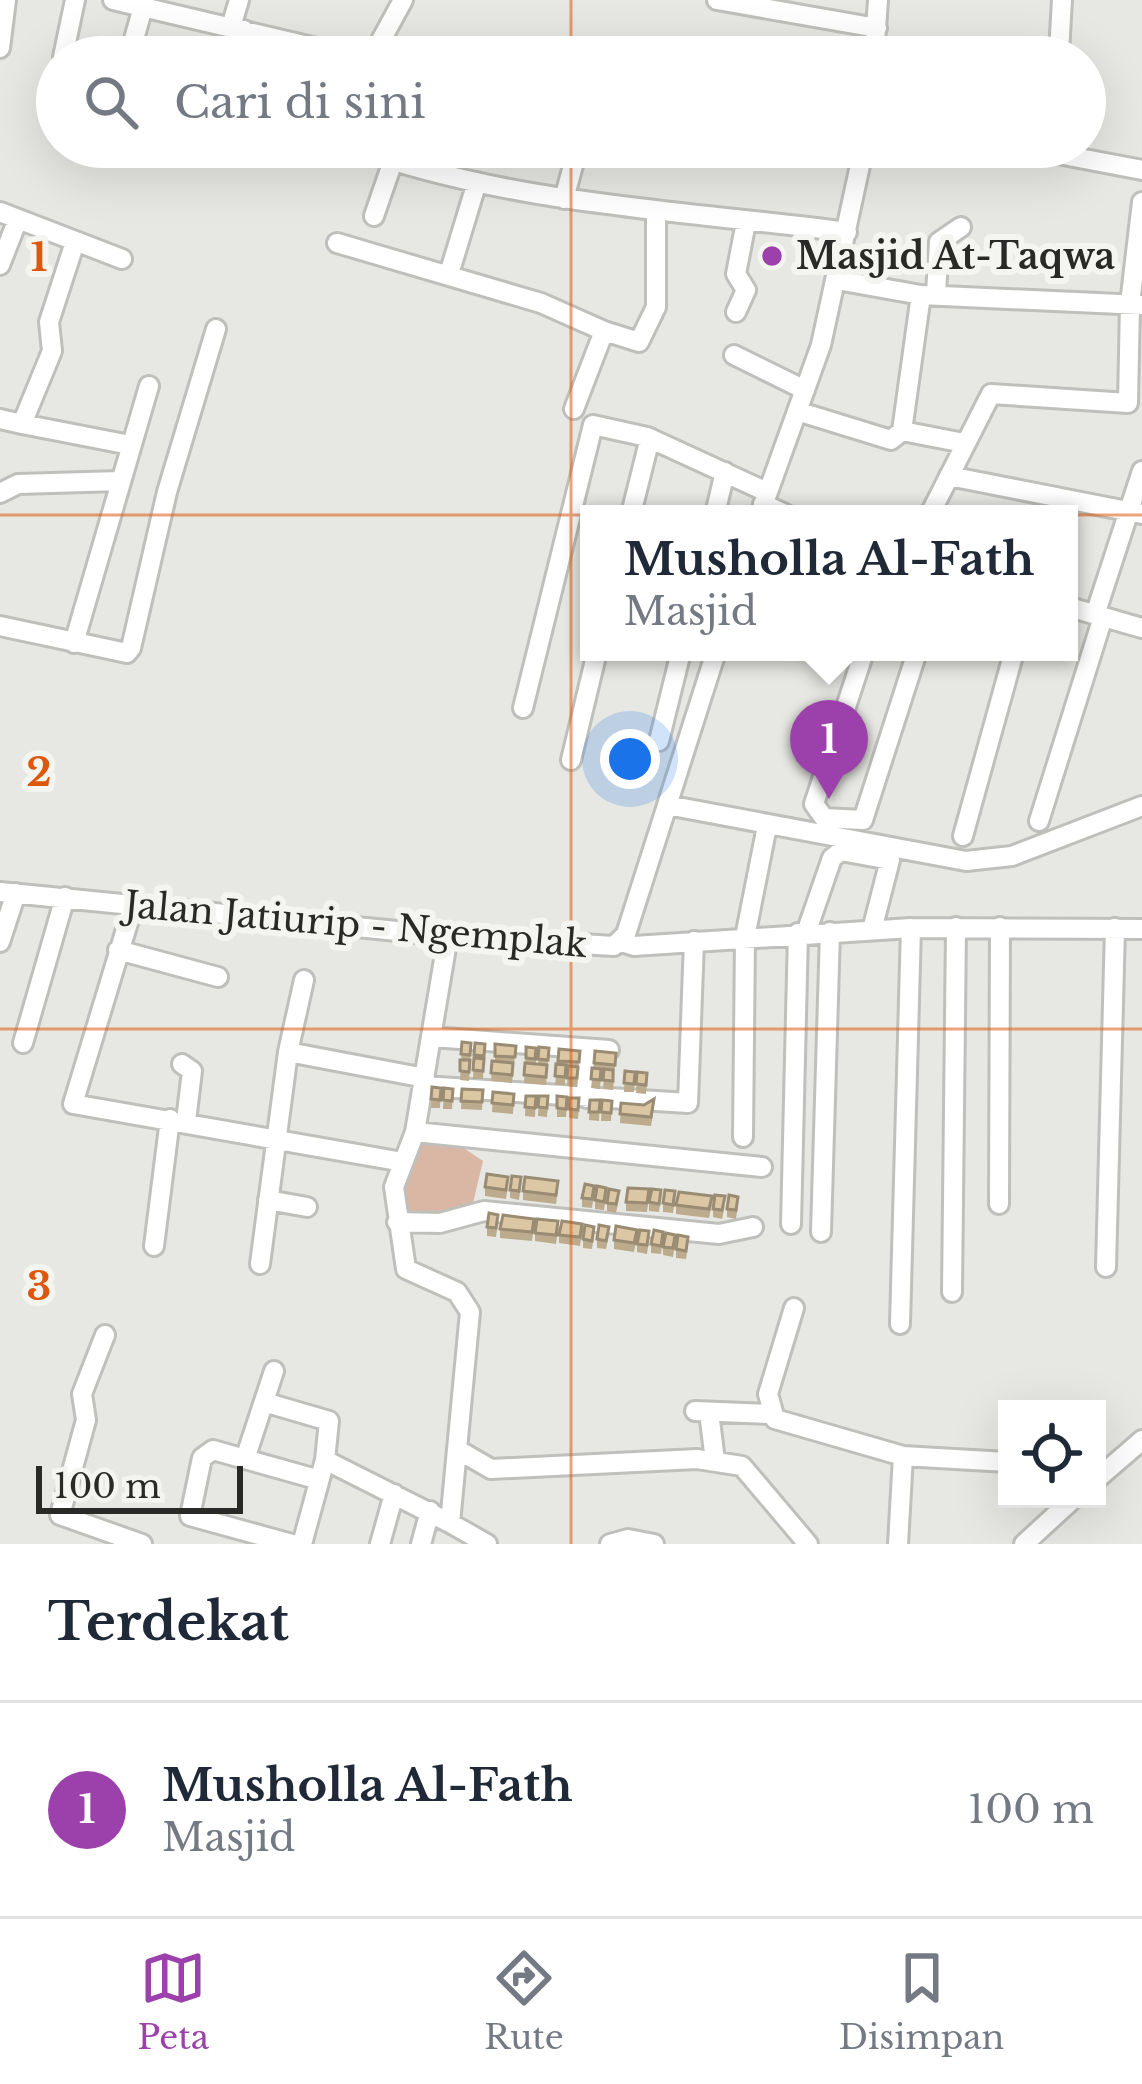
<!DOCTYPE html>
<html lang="id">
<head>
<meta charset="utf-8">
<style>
  :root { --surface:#fff; --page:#f6f6f7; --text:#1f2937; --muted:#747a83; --line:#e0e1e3; --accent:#9c41ab }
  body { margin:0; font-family:"Libre Baskerville",serif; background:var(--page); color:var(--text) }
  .controls { position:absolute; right:36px; bottom:36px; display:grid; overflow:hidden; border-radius:0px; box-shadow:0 12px 48px #0002 }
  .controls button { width:108px; height:108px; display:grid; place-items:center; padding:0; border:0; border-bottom:3px solid var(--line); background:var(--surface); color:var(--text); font:60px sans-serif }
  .scale { position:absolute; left:36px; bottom:30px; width:207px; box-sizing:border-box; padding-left:12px; border:6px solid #292927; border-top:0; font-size:33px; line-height:42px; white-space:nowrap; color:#292927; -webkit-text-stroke:9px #f4f5f0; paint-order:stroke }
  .you { position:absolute; left:630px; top:759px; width:42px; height:42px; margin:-30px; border:9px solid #fff; border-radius:50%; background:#1a73e8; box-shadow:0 0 0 18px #1a73e833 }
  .badge { display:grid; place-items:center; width:78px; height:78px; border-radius:50%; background:var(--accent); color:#fff; font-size:39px; font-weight:700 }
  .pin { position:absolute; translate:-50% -99px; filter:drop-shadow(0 3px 6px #0008) }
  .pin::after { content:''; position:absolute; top:63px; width:42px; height:36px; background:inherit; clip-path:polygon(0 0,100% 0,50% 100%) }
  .popup { position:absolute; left:580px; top:505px; width:498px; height:156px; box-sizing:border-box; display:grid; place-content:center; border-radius:0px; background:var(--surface); filter:drop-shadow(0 3px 9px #0005); font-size:39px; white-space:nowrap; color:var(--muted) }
  .popup b { font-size:45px; color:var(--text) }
  .popup::after { content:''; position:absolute; left:50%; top:100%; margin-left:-24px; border:24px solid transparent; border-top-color:var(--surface) }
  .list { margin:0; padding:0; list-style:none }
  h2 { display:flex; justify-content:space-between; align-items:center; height:156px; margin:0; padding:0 48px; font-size:51px }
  h2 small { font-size:39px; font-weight:400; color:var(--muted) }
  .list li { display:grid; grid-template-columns:78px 1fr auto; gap:36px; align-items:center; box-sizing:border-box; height:216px; padding:0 48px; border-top:3px solid var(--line) }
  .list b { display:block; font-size:45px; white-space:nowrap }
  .list p { margin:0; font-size:39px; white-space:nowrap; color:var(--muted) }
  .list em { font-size:39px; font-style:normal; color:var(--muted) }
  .icon { flex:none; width:66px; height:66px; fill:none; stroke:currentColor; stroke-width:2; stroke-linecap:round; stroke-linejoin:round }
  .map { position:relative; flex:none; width:1142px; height:1544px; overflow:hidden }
  .search { position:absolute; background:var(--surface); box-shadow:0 12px 48px #0002; left:36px; right:36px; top:36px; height:132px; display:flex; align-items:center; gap:30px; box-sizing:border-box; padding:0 42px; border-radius:66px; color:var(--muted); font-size:45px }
  .sheet { height:372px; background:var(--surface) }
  nav { display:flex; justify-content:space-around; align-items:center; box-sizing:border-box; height:168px; border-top:3px solid var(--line); background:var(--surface); font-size:33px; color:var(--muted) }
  nav a { display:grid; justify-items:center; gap:6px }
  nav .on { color:var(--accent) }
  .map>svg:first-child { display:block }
  .green { fill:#d9b7a4 }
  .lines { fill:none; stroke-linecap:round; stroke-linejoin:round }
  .minor-casing { stroke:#bfbfbb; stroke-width:24 }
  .minor { stroke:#fff; stroke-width:18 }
  .wall { fill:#bdab8d }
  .building { fill:#dcc7a4; stroke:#9a8b73; stroke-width:3 }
  .grid { fill:none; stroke:#de570d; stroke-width:3; stroke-opacity:0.55 }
  .poi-dot { fill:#9c41ab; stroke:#f4f5f0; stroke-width:4.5 }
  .labels { text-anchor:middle; stroke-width:12; stroke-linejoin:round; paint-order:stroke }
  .poi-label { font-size:36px; font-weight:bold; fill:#292927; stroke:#f4f5f0; text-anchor:start }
  .street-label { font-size:36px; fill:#292927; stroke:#f4f5f0 }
  .grid-label { font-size:39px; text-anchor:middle; font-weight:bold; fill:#de570d; stroke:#f4f5f0; stroke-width:12; stroke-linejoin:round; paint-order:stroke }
</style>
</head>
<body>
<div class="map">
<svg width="1142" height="1544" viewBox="0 0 1142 1544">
  <rect width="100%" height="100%" fill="#e7e8e3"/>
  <!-- green -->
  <path class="green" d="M421,1139l32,2 30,20 -10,42 -26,12 -45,-3 -2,-18z"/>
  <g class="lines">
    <!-- minor casing -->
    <g class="minor-casing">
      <path id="minor" d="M113,0l242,57
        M717,0l160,28
        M231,27l8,-27
        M0,48l6,-48
        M1059,52l3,-52
        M63,57l12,-57
        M129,57l14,-50
        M237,57l7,-27
        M372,57l31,-57
        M874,57l4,-57
        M352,147c160,58 329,63 495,85
        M1021,147l121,23
        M564,199l14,-52
        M0,212l122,47
        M374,216l20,-58
        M337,243l204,60 63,28
        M0,265l18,-46
        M449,274l28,-92
        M837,280l84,15 221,10
        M936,294l3,-52 22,-15
        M736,312l10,-22 -10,-16 10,-52
        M734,355l71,35
        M574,409l30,-78 35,11 17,-35v-93
        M797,411l94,29 11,-9 62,12
        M0,419l22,5 30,-73 -3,-29 26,-80
        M22,424l108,21
        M902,431l19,-136
        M949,476l193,38
        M0,493l18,-9 102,-3
        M763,504l22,10
        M631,514l19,-76
        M715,514l10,-42
        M760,514l61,-169 43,-198
        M930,514l61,-120 137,9 2,-99 12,-102
        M1069,607l73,21
        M1095,615l47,-144
        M0,626l127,27 4,-5 36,-156 49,-163
        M74,643l75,-257
        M864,652l-50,152 10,14 39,2 54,-168
        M523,708l70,-283 54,12 120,55
        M659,741l22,-89
        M571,760l26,-108
        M667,805l299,56 46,-5 130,-50
        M1039,821l64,-204
        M963,836l51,-184
        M0,892l448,44 166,10 12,-12 90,-282
        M134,903l-61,201 330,58
        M806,933l26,-75 9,-7 49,9 -18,70
        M448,936l-33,196 -21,55 12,82 51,23 13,20 -20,211 37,21
        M0,942l16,-49
        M622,942l12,4 277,-18 231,1
        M118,950l100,27
        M432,1037l177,13
        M23,1043l42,-146
        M288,1052l16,-72
        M182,1064l10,7 -6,50
        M424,1086l264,17 6,-162
        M586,1098l2,-48
        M415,1132l347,35
        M743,1137l2,-200 22,-111
        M268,1200l39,7
        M999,1204l1,-277
        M397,1222l43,1 44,-12 235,23 34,-7
        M791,1224l7,-291
        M821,1232l9,-300
        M154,1246l16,-127
        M260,1264l28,-212 137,26
        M1106,1267l9,-339
        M952,1292l4,-365
        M794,1308l-26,86 7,25 128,37 104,6
        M900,1324l11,-396
        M105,1335l-23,59 4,26 -26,95 82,29
        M264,1402l65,19 -4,39
        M695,1411l75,3
        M709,1412l6,49
        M460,1451l31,18 206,-10 45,7 66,78
        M245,1459l29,-88
        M1097,1479l45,-39
        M292,1544l-102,-28 12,-58 11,-8 103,29
        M302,1544l23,-84 125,63
        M380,1544l14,-50
        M421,1544l9,-33
        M610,1544l18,-5 26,5
        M898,1544l5,-88
        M1024,1544l49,-45"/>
    </g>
    <!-- minor -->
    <use href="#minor" class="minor"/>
  </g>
  <!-- wall -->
  <path class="wall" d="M462,1042l9,1 -2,38 -9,-1z
    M475,1043l10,1 -2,35h-10z
    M495,1044l21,2 -4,37 -21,-2 1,-20h3z
    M526,1047l10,1v16h2l1,-17 10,1 -3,37 -22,-2z
    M559,1049l21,2 -3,36 -10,-1 1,-16h-3v15h-10z
    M595,1051l21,2 -3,37 -10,-1 1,-16 -3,-1 -1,17 -9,-1z
    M625,1071l10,1 -1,20h-10z
    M637,1072l10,10 -1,12 -10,-1z
    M432,1087l9,1 -1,20h-9z
    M444,1088l9,1 -1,20h-9z
    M462,1089l21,1 -1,20 -21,-1z
    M493,1092l21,2 -1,20 -21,-2z
    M526,1096h10l-1,21 -10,-1z
    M539,1096l9,9 -1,12 -9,-1z
    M557,1096l10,10 -1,11h-9z
    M569,1098l10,9 -1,12 -9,-1z
    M590,1100h10l-1,21 -10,-1z
    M602,1100l10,1 -1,20h-10z
    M621,1103l33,5 -3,18 -31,-3z
    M508,1185l-2,14 -21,-3v-9z
    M521,1186l-2,14 -9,-2v-8z
    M558,1190l-2,14 -33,-4v-9z
    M594,1194l-2,14 -10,-1v-9z
    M606,1197l-2,13 -9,-1v-9z
    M649,1198l-2,14 -21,-1v-9z
    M619,1199l-3,14 -9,-2v-8z
    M661,1199l-2,13 -10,-1v-9z
    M675,1200l-2,13 -10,-1v-9z
    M712,1204l-3,14 -33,-4v-9z
    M725,1205l-3,14 -9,-2v-8z
    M738,1205l-2,14 -9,-2v-8z
    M498,1223l-2,14 -9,-1v-9z
    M534,1227l-2,14 -32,-3v-9z
    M558,1230l-2,14 -21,-3v-8z
    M582,1232l-2,14 -21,-3v-8z
    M594,1235l-2,14 -9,-1v-9z
    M609,1235l-3,14 -9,-1v-9z
    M637,1238l-3,14 -20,-3v-9z
    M649,1240l-2,14 -10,-2v-8z
    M663,1240l-2,14 -10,-1v-9z
    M675,1243l-2,14 -10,-2v-8z
    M688,1245l-2,14 -10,-1v-9z"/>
  <!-- building -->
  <path class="building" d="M462,1042l9,1 -1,12 -9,-1z
    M475,1043l10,1 -1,12 -10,-1z
    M495,1044l21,2 -1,11 -20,-1z
    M526,1047l10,1 -1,11 -9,-1z
    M539,1047l10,1 -1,12 -10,-1z
    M559,1049l21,2 -1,11 -21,-1z
    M595,1051l21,2 -1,12 -21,-2z
    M474,1058l10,1 -1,12 -10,-1z
    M460,1060h10l-1,12 -9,-1z
    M492,1061l21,2 -1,12 -21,-2z
    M525,1063l22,2 -1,12 -22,-2z
    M556,1064l10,1 -1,12 -10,-1z
    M568,1066l10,1 -1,11h-10z
    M592,1068l9,1 -1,11 -9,-1z
    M604,1069l9,1v11l-10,-1z
    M625,1071l10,1 -1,12 -10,-1z
    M637,1072l10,1 -1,12 -10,-1z
    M432,1087l9,1 -1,12 -9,-1z
    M444,1088l9,1 -1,12 -9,-1z
    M462,1089l21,1 -1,12 -21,-1z
    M493,1092l21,2 -1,11 -21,-2z
    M526,1096h10l-1,12 -10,-1z
    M539,1096h9l-1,12 -9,-1z
    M557,1096l10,1 -1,12 -9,-1z
    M569,1098h10l-1,12 -9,-1z
    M654,1099l-3,18 -31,-3 1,-11 23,2z
    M590,1100h10l-1,12h-10z
    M602,1100l10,1 -1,12 -10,-1z
    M487,1174l21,3 -2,13 -21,-3z
    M512,1176l9,1 -2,14 -9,-1z
    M525,1177l33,4 -2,14 -33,-4z
    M585,1184l9,2 -2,13 -10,-1z
    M597,1186l9,2 -2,14 -9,-2z
    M628,1188l21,1 -2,14 -21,-1z
    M609,1189l10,2 -3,13 -9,-1z
    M652,1189l9,1 -2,14 -10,-2z
    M665,1190l10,1 -2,14 -10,-2z
    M679,1192l33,4 -3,13 -33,-4z
    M715,1195l10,1 -3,14 -9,-1z
    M729,1195l9,2 -2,13 -9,-1z
    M489,1213l9,2 -2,13 -9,-1z
    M503,1215l31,4 -2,13 -32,-3z
    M537,1219l21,2 -2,14 -21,-2z
    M562,1221l20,3 -2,13 -21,-2z
    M585,1225l9,2 -2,14 -9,-2z
    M599,1225l10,2 -3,14 -9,-2z
    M616,1226l21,4 -3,13 -20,-3z
    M640,1230l9,1 -2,14 -10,-1z
    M654,1230l9,2 -2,14 -10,-2z
    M666,1233l9,2 -2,13 -10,-1z
    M678,1235l10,2 -2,14 -10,-2z"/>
  <!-- grid -->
  <path class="grid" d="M571,0v57M571,147v1397M0,515h1142M0,1029h1142"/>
  <!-- markers -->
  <circle class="poi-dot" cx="772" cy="256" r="12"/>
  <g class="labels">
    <!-- poi labels -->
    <g class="poi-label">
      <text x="796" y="269">Masjid At-Taqwa</text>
    </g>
    <!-- street labels -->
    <g class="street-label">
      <text transform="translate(356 924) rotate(5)" y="13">Jalan Jatiurip - Ngemplak</text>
    </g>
  </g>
  <g class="grid-label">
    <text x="39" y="271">1</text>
    <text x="39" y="786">2</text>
    <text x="39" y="1300">3</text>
  </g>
</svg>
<div class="controls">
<button><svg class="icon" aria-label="locate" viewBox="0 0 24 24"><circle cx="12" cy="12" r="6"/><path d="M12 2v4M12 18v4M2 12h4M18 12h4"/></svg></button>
</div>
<div class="scale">100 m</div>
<div class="you"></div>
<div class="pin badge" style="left:829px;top:799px">1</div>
<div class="popup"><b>Musholla Al-Fath</b>Masjid</div>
<div class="search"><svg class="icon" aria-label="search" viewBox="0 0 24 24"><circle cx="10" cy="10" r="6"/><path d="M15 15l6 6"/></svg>Cari di sini</div>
</div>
<section class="sheet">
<h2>Terdekat<small></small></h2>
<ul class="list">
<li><span class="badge">1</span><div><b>Musholla Al-Fath</b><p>Masjid</p></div><em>100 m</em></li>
</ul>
</section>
<nav>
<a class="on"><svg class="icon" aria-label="map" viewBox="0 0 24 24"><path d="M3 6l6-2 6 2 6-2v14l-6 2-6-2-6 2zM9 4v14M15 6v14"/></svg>Peta</a>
<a><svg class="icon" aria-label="directions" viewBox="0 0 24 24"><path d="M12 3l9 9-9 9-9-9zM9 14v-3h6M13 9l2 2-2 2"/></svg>Rute</a>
<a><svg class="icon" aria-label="saved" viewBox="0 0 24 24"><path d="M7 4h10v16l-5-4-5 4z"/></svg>Disimpan</a>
</nav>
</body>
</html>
